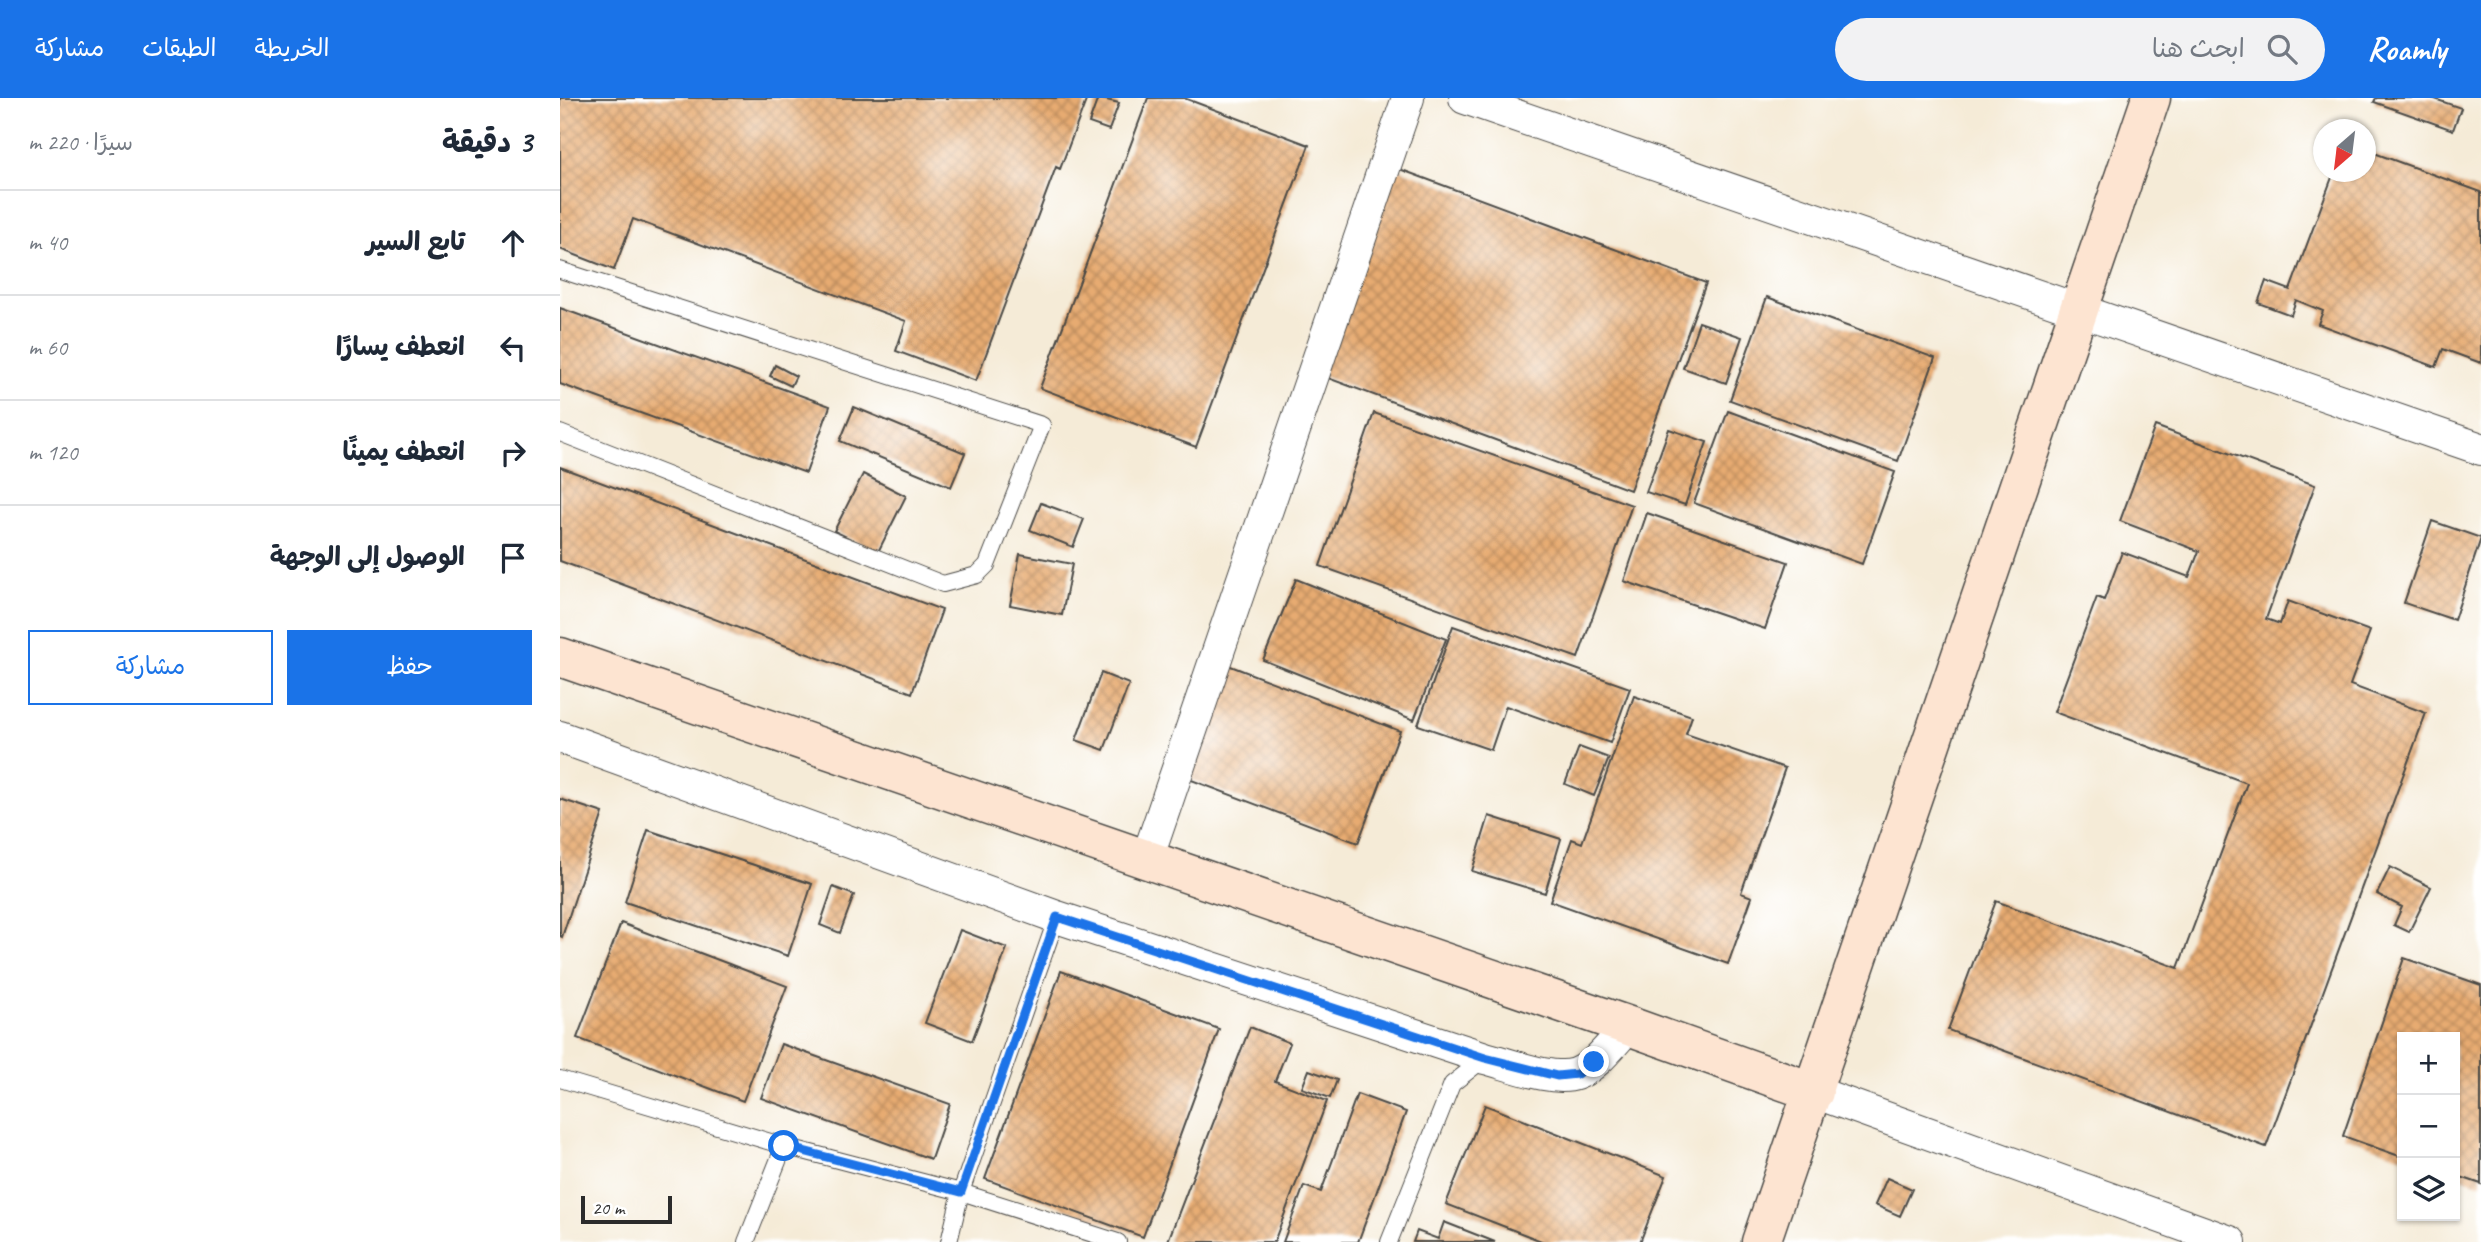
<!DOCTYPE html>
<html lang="ar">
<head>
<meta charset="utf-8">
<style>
  :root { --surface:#fff; --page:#f2f2f3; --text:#1f2937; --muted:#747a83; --line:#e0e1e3; --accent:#1a73e8 }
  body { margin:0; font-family:Caveat,"Playpen Sans Arabic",sans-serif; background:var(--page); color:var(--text); direction:rtl }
  .controls { position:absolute; right:21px; bottom:21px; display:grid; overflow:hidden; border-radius:0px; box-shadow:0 2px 5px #0004 }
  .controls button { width:63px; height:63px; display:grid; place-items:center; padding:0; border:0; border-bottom:2px solid var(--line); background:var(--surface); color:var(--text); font:35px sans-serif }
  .compass { position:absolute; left:1753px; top:21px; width:63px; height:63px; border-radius:50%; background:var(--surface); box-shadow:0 2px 5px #0004; rotate:208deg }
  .scale { position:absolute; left:21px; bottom:18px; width:91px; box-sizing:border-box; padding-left:7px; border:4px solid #2b2b2b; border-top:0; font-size:19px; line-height:24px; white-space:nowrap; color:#2b2b2b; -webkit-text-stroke:5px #fff; paint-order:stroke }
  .stop { position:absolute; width:21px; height:21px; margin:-16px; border:5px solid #1a73e8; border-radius:50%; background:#fff }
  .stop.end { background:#1a73e8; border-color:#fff; box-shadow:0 2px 7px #0008 }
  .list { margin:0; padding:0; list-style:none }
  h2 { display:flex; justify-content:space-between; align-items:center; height:91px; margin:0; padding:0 28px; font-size:30px }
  h2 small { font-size:23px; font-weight:400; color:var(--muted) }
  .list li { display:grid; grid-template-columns:46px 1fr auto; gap:21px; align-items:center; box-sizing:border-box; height:105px; padding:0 28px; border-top:2px solid var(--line) }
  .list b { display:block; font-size:26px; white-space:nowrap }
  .list em { font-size:23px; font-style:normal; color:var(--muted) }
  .actions { display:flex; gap:14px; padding:21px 28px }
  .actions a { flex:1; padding:16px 0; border:2px solid var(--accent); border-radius:0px; text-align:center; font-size:24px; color:var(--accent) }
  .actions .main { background:var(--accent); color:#fff }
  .icon { flex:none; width:38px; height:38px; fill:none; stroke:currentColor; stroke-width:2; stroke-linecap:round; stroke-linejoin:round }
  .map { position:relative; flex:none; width:1921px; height:1144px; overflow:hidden; direction:ltr }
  header { display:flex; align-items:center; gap:42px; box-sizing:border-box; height:98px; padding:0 35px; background:var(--accent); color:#fff }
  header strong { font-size:33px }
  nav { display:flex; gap:38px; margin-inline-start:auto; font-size:24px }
  .search { width:490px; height:63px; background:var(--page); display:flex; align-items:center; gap:18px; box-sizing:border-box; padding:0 24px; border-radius:38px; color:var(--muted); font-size:26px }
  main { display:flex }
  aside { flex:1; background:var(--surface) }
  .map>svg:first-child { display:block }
  .building { fill:url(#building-cross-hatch) }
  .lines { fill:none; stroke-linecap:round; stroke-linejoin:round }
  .lane-casing { stroke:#494845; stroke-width:18 }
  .street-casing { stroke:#494845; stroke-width:34 }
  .secondary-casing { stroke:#494845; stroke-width:41 }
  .lane { stroke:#fff; stroke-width:16 }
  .street { stroke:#fff; stroke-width:32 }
  .secondary { stroke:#fde4d1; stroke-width:38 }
  .route { stroke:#1a73e8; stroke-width:9 }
</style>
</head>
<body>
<header>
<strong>Roamly</strong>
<div class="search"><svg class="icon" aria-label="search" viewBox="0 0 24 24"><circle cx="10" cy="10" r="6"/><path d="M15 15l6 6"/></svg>ابحث هنا</div>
<nav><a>الخريطة</a><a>الطبقات</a><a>مشاركة</a></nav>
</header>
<main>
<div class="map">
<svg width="1921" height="1144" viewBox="0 0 1921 1144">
  <defs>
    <pattern id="building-cross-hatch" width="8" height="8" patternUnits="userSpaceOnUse" patternTransform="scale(1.75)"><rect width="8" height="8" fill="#e7ab71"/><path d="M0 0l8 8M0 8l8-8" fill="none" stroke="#bb8b5d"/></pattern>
  </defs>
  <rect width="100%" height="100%" fill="#fff"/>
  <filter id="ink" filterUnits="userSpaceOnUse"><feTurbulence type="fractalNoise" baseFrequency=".0143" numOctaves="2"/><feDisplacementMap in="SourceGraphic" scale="14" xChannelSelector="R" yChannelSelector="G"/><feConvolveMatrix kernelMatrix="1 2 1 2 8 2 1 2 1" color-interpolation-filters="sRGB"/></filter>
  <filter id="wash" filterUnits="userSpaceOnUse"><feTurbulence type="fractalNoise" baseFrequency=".00686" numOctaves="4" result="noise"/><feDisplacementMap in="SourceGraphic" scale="28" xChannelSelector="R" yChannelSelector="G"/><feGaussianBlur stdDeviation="1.57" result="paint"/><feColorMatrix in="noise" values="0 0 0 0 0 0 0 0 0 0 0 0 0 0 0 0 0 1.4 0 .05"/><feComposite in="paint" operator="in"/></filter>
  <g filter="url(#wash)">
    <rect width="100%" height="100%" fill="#f5ebd7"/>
    <g id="blocks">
      <!-- building -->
      <path class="building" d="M0,0h527l-27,71 -4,-2 -80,214 -80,-30 10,-30 -273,-102 -19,51 -54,-21z
        M538,0l21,5 -10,27 -20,-7z
        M588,0h36l125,47 -113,302 -156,-59z
        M1816,0h56l29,10 -8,22 -79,-28z
        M1806,52l115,42v171l-38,-14 -7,18 -118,-43 5,-13 -27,-11 -5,15 -33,-12 8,-22 24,9 44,-118h32z
        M834,69l312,116 -76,207 -313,-116z
        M1207,199l168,61 -37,103 -168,-61z
        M0,210l270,98 -24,67 -246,-89z
        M1139,224l43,15 -16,46 -43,-15z
        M215,267l21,11 -5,10 -21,-10z
        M294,309l111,46 -14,34 -111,-46z
        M1168,313l167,61 -33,92 -168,-61z
        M814,315l258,92 -54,153 -258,-92z
        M1595,328l160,59 -49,134 14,5 8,-23 82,30 -20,54 76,28 -160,434 -318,-117 48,-129 182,67 69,-185 -193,-71 43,-115 7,3 18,-48 67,25 10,-26 -79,-30z
        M1109,331l38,13 -22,63 -39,-13z
        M0,369l382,143 -30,83 -352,-132z
        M303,376l43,22 -28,56 -44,-21z
        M481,405l43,16 -11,28 -43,-17z
        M1087,415l141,49 -23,67 -141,-48z
        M1872,423l49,17 -27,82 -50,-17z
        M460,456l52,10 -10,51 -52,-10z
        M736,481l150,60 -32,81 -151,-60z
        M893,528l177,62 -20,55 -104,-37 -15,44 -73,-25z
        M668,567l172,66 -42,112 -172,-65z
        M541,575l28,11 -25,66 -28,-10z
        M1074,598l58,20 -6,18 99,34 -44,125 11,4 -24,67 -178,-63 22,-62 10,4z
        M1019,649l30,11 -15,38 -29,-12z
        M0,701l43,14 -41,124 -2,-1z
        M929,718l72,23 -16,54 -73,-22z
        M88,732l164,54 -24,72 -163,-54z
        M1830,769l41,20 -22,45 -15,-7 8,-18 -25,-13z
        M273,789l21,8 -14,38 -20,-8z
        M61,825l166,63 -44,115 -166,-63z
        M400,832l47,18 -35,93 -47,-18z
        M1844,860l77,27v199l-26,-9v-138h-53v120l-59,-21z
        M501,873l158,58 -76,208 -158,-58z
        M690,929l40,16 -15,38 52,20 -53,141h-103l-3,-1z
        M221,946l169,60 -19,55 -170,-61z
        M749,972l28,10 -7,18 -28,-10z
        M797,996l49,18 -48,130h-75l21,-56 17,6z
        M925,1007l181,71 -26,66h-96l-98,-38z
        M1327,1080l25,11 -12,27 -25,-11z
        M884,1124l51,20h-82l4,-11 21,8z"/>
    </g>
  </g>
  <g filter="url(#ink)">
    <use href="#blocks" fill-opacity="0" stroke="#494845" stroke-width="2"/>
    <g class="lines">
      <!-- lane casing -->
      <g class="lane-casing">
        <path id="lane" d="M0,172l482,155 -55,140 -10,10 -34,9 -383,-151
          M0,981l224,67 177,46 157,50
          M186,1144l38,-96
          M389,1144l12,-50 96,-275
          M829,1144l63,-158 33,-26"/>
      </g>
      <!-- street casing -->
      <g class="street-casing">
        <path id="street" d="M905,0l1016,351
          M0,639l497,180 428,141c24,6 68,24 91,16 20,-7 38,-33 53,-48
          M587,761l261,-761
          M1254,994l416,150"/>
      </g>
      <!-- secondary casing -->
      <g class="secondary-casing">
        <path id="secondary" d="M0,559l1069,369 185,66
          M1201,1144l390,-1144"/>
      </g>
      <!-- lane -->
      <use href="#lane" class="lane"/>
      <!-- street -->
      <use href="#street" class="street"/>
      <!-- secondary -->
      <use href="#secondary" class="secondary"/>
    </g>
  </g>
  <g class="lines" filter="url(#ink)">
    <!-- route -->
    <path class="route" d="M224,1048l177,46 96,-275 428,141 72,18 20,-2 17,-12"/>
  </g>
</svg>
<div class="controls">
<button>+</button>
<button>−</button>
<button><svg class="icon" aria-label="layers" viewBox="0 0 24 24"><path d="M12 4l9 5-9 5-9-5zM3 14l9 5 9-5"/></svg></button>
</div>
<svg class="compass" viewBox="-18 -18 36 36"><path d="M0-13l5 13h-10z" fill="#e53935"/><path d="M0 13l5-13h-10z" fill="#747a83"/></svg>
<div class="scale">20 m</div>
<div class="stop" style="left:224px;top:1048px"></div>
<div class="stop end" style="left:1034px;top:964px"></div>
</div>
<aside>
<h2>3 دقيقة<small>سيرًا · 220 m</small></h2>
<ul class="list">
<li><svg class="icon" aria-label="ahead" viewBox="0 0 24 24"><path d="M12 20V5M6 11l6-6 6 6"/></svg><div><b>تابع السير</b></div><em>40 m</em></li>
<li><svg class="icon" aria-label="left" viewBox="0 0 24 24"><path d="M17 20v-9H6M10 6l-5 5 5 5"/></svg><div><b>انعطف يسارًا</b></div><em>60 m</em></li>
<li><svg class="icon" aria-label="right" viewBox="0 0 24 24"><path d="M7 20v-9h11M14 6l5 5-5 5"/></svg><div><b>انعطف يمينًا</b></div><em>120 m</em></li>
<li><svg class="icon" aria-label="arrive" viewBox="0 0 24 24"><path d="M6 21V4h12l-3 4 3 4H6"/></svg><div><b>الوصول إلى الوجهة</b></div></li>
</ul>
<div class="actions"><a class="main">حفظ</a><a>مشاركة</a></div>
</aside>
</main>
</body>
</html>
